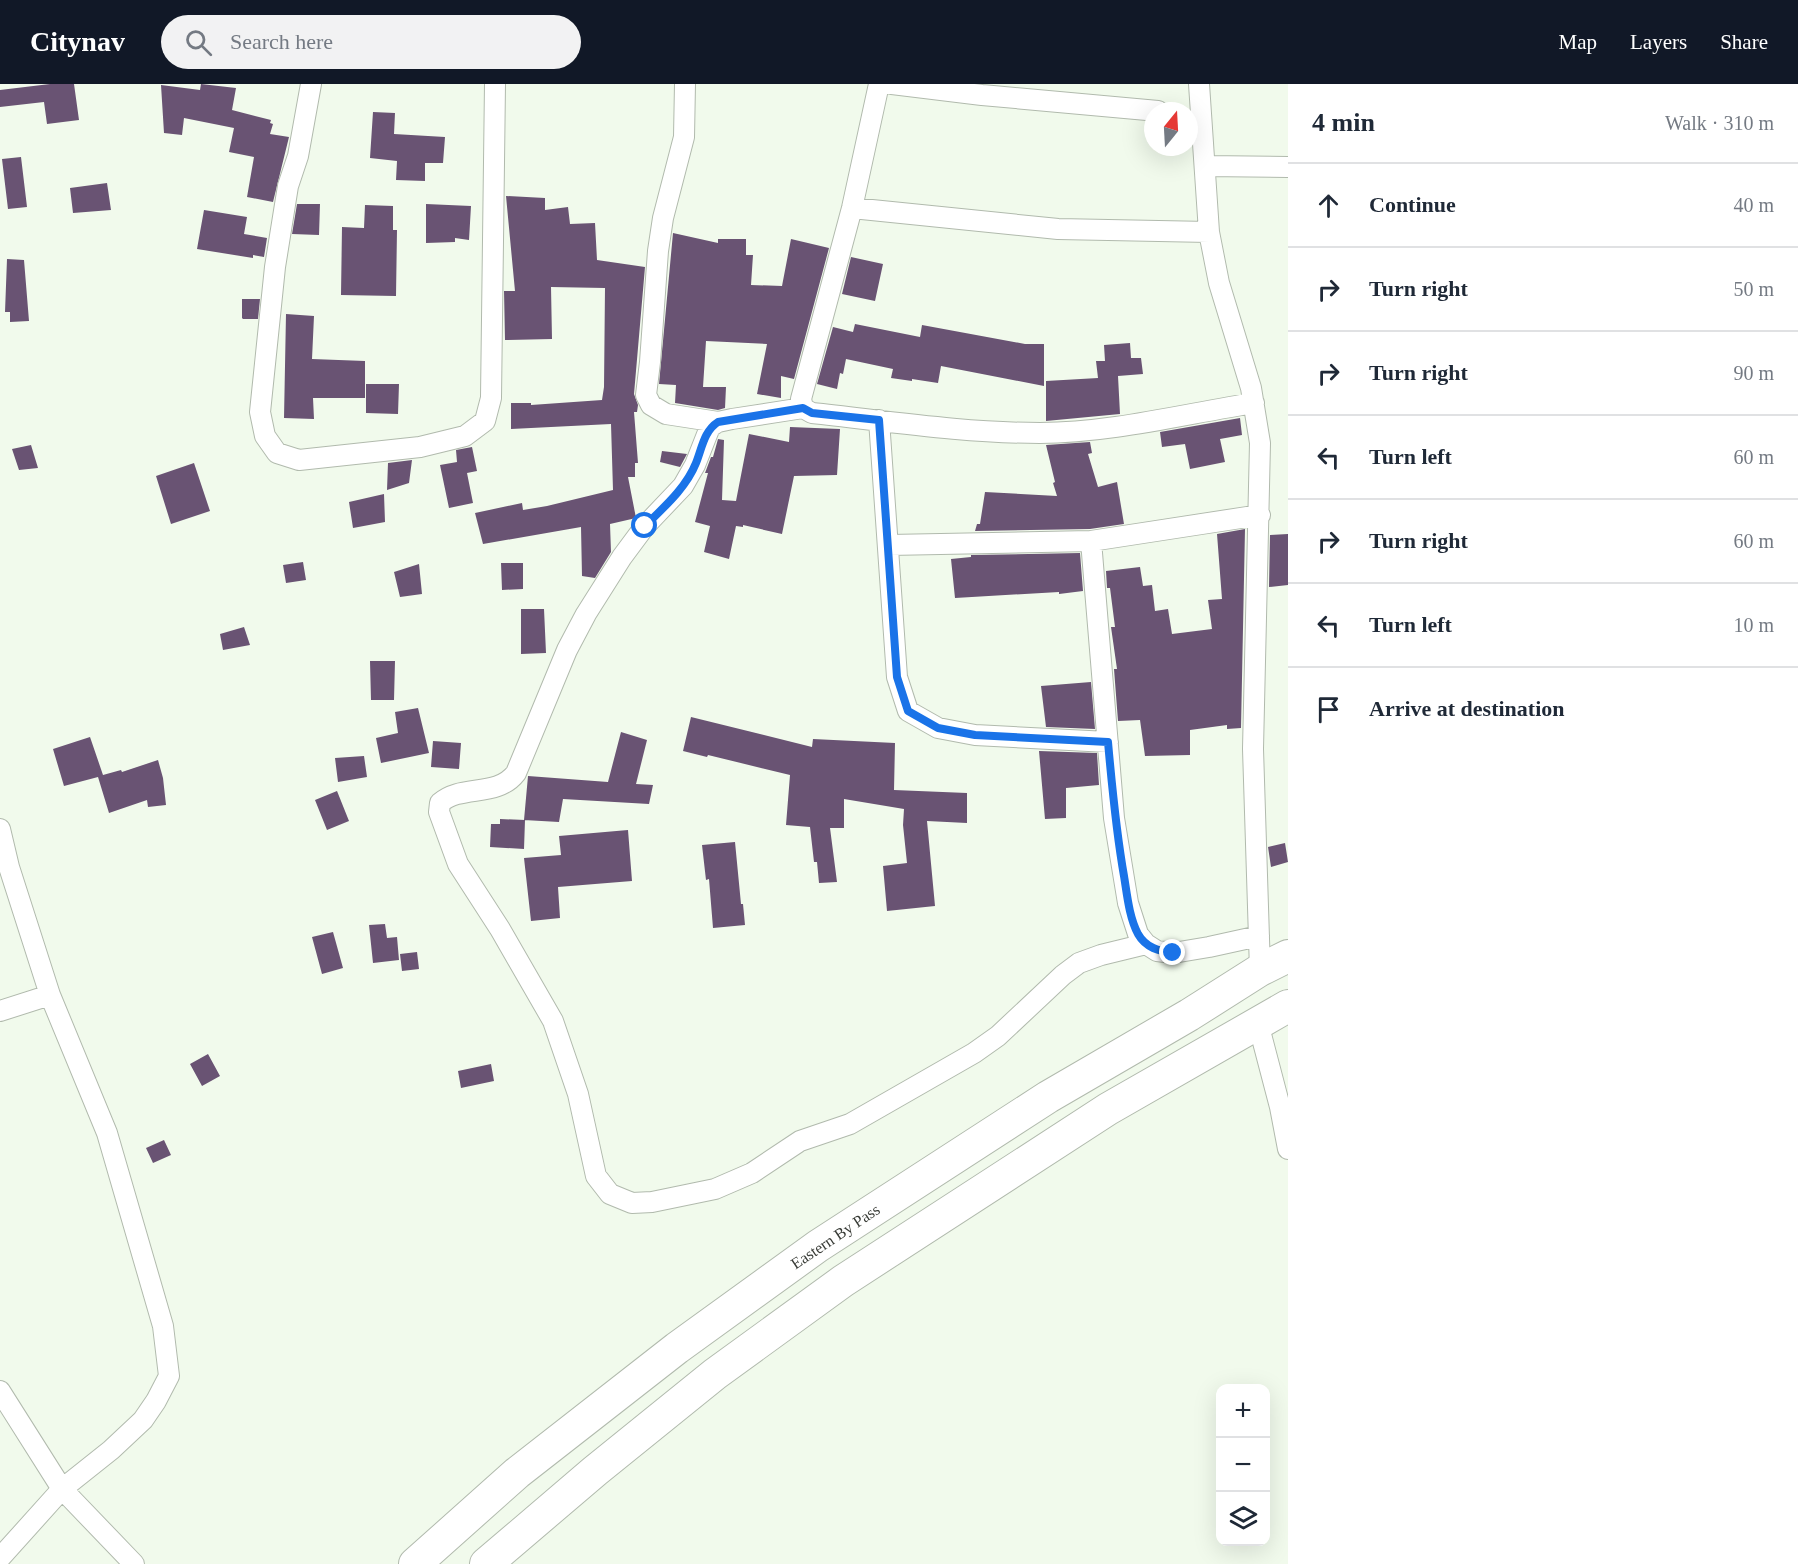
<!DOCTYPE html>
<html lang="en">
<head>
<meta charset="utf-8">
<style>
  :root { --surface:#fff; --page:#f2f2f3; --text:#1f2937; --muted:#747a83; --line:#e0e1e3; --accent:#111827 }
  body { margin:0; font-family:"Times New Roman",serif; background:var(--page); color:var(--text) }
  .controls { position:absolute; right:18px; bottom:18px; display:grid; overflow:hidden; border-radius:12px; box-shadow:0 6px 24px #0002 }
  .controls button { width:54px; height:54px; display:grid; place-items:center; padding:0; border:0; border-bottom:2px solid var(--line); background:var(--surface); color:var(--text); font:30px sans-serif }
  .compass { position:absolute; left:1144px; top:18px; width:54px; height:54px; border-radius:50%; background:var(--surface); box-shadow:0 6px 24px #0002; rotate:18deg }
  .stop { position:absolute; width:18px; height:18px; margin:-14px; border:4px solid #1a73e8; border-radius:50%; background:#fff }
  .stop.end { background:#1a73e8; border-color:#fff; box-shadow:0 2px 6px #0008 }
  .list { margin:0; padding:0; list-style:none }
  h2 { display:flex; justify-content:space-between; align-items:center; height:78px; margin:0; padding:0 24px; font-size:26px }
  h2 small { font-size:20px; font-weight:400; color:var(--muted) }
  .list li { display:grid; grid-template-columns:39px 1fr auto; gap:18px; align-items:center; box-sizing:border-box; height:84px; padding:0 24px; border-top:2px solid var(--line) }
  .list b { display:block; font-size:22px; white-space:nowrap }
  .list em { font-size:20px; font-style:normal; color:var(--muted) }
  .icon { flex:none; width:33px; height:33px; fill:none; stroke:currentColor; stroke-width:2; stroke-linecap:round; stroke-linejoin:round }
  .map { position:relative; flex:none; width:1288px; height:1480px; overflow:hidden }
  header { display:flex; align-items:center; gap:36px; box-sizing:border-box; height:84px; padding:0 30px; background:var(--accent); color:#fff }
  header strong { font-size:28px }
  nav { display:flex; gap:33px; margin-inline-start:auto; font-size:21px }
  .search { width:420px; height:54px; background:var(--page); display:flex; align-items:center; gap:15px; box-sizing:border-box; padding:0 21px; border-radius:33px; color:var(--muted); font-size:22px }
  main { display:flex }
  aside { flex:1; background:var(--surface) }
  .map>svg:first-child { display:block }
  .building { fill:#695373 }
  .lines { fill:none; stroke-linecap:round; stroke-linejoin:round }
  .street-casing { stroke:#b1baad; stroke-width:22 }
  .primary-casing { stroke:#b1baad; stroke-width:34 }
  .street { stroke:#fff; stroke-width:20 }
  .primary { stroke:#fff; stroke-width:32 }
  .route { stroke:#1a73e8; stroke-width:8 }
  .labels { text-anchor:middle; stroke-width:6; stroke-linejoin:round; paint-order:stroke }
  .street-label { font-size:16px; fill:#383b36; stroke:#fff }
</style>
</head>
<body>
<header>
<strong>Citynav</strong>
<div class="search"><svg class="icon" aria-label="search" viewBox="0 0 24 24"><circle cx="10" cy="10" r="6"/><path d="M15 15l6 6"/></svg>Search here</div>
<nav><a>Map</a><a>Layers</a><a>Share</a></nav>
</header>
<main>
<div class="map">
<svg width="1288" height="1480" viewBox="0 0 1288 1480">
  <rect width="100%" height="100%" fill="#f1faec"/>
  <!-- building -->
  <path class="building" d="M50,0h24l5,36 -32,4 -3,-22 -44,5v-17z
    M201,0l35,4 -4,22 39,10 -1,3 3,1 -3,10 19,3 -16,65 -26,-5 7,-40 -25,-5 5,-24 -50,-10 -2,17 -18,-2 -3,-48 39,5z
    M373,28l22,1 -1,21 51,3 -2,26h-18v18l-29,-1 1,-19 -27,-3z
    M21,73l6,50 -19,2 -6,-50z
    M107,99l4,27 -38,3 -3,-25z
    M506,112l39,2v12l23,-3 2,17 25,-1 2,37 48,7 -11,127 4,11 -1,7h-3l4,51h-3v14h-7l8,41 -26,6 1,28 -16,26 -13,-2 -1,-49 -98,17 -8,-31 47,-10 1,7 24,-4 66,-16 -2,-66 -100,5v-26h20v2l71,-5 2,-13 1,-99 -54,-1 1,52 -47,1 -1,-49h11z
    M297,120h23l-1,31 -27,-1z
    M426,120l45,2 -2,34 -14,-2v4l-29,1z
    M365,121l28,1v24h4l-1,66 -55,-1 1,-68 22,1z
    M204,126l43,7 -3,17 23,4 -3,19 -11,-2v3l-56,-9z
    M673,149l45,10v-4h28v16h7l-2,30 31,1 9,-47 38,9 -35,131 -13,-3v22l-24,-4 10,-50 -61,-3 -3,46h23l-1,21 -7,2 -43,-7 1,-18 -17,-1z
    M851,173l32,7 -8,37 -33,-7z
    M7,175l17,1 5,61 -19,1v-10h-5z
    M242,215h18l-2,20h-15l-1,-1z
    M286,230l28,2 -2,43 53,2v37h-52l1,21 -30,-1z
    M855,240l65,13 2,-12 103,19h19v42l-103,-20 -3,17 -26,-4v2l-21,-3 2,-9 -47,-10 -3,15 -3,-1 -3,16 -20,-5 16,-57 20,5z
    M1130,259l1,15h10l2,16 -25,2 2,38 -74,7v-40l52,-3 -2,-17h9l-1,-16z
    M366,300h33l-1,30 -32,-1z
    M1240,334l2,17 -22,4 5,23 -35,7 -5,-25 -23,3 -2,-15z
    M790,343l50,2 -3,46 -43,1 -12,58 -39,-9v2l-7,-1 -7,33 -25,-7 6,-26 -15,-4 13,-49h-3l6,-16h2l5,-18 6,1 -2,60 14,1 13,-67 40,8z
    M1090,358l2,11 -4,1 10,33 19,-5 7,42 -34,5 -115,2 2,-7h3l5,-32 72,4 -4,-13 2,-1 -9,-37z
    M31,361l7,23 -19,2 -7,-21z
    M472,363l5,24 -10,2 6,30 -24,5 -9,-43 17,-3 -1,-12z
    M662,367l25,3 -7,13 -20,-5z
    M412,376l-3,23 -22,7 1,-27z
    M194,379l16,48 -39,13 -15,-48z
    M384,410l1,28 -32,6 -4,-26z
    M1245,445l-4,199 -14,1v-4l-37,5v25l-45,1 -5,-36 -22,1 -4,-52h3l-6,-42h4l-5,-39h-3l-1,-17 34,-4 3,19 9,-1 3,26 13,-2 4,25 40,-5 -4,-29 14,-1 -5,-65z
    M1288,450v51l-19,2 1,-52z
    M1080,469l3,38 -24,3v-2l-104,6 -4,-39 20,-2v-2z
    M303,478l3,18 -20,3 -3,-18z
    M501,479h22v26l-21,1z
    M419,480l3,30 -22,3 -6,-25z
    M521,525h23l2,44 -25,1z
    M244,543l6,18 -27,5 -3,-16z
    M370,577h25l-1,39h-23z
    M1091,598l4,47 -49,-2 -5,-41z
    M418,624l11,45 -48,10 -5,-25 22,-5 -3,-21z
    M691,633l121,30 1,-8 82,4 -1,47 73,3v30l-40,-2 8,85 -48,5 -4,-45 24,-3 -4,-38 1,-16 -60,-10v29h-14l7,54 -18,1 -2,-21h-3l-4,-35 -24,-2 4,-50 -82,-20 -1,2 -24,-6z
    M621,648l26,8 -11,44 17,1 -4,19 -86,-5 -4,23 -35,-2 4,-44 80,6z
    M90,653l13,38 18,-5 1,2 36,-12 5,18 3,27 -18,2 -1,-7 -38,13 -11,-36 -34,9 -11,-37z
    M433,657l28,2 -2,26 -28,-2z
    M1039,667l58,2 2,32 -33,3v30l-21,1z
    M364,672l3,21 -29,5 -3,-24z
    M337,707l12,30 -22,9 -12,-30z
    M500,735l25,1 -1,29 -34,-2 1,-23h9z
    M628,746l4,51 -74,6 2,31 -29,3 -7,-63 37,-3 -2,-19z
    M735,758l6,62h2l2,21 -32,3 -4,-49 -3,1 -4,-35z
    M1285,759l3,19 -17,5 -3,-20z
    M385,840l2,14 10,-1 2,23 -26,3 -4,-38z
    M333,848l10,36 -21,6 -10,-37z
    M417,868l2,17 -17,2 -2,-17z
    M208,970l12,22 -18,10 -12,-22z
    M491,980l3,17 -33,7 -3,-17z
    M164,1056l7,15 -18,8 -7,-15z"/>
  <g class="lines">
    <!-- street casing -->
    <g class="street-casing">
      <path id="street" d="M311,0l-13,72 -10,30 -13,81 -15,145 5,24 12,17 22,7 121,-13 45,-11 20,-15 6,-23 4,-314
        M685,0l-1,53 -21,81 -5,33 -8,111 -4,33 5,10 15,9 52,8
        M879,0l-27,124 -51,191 2,9 9,5c75,8 152,20 228,20 70,0 144,-19 214,-30
        M892,0l90,11 176,16
        M1199,0l10,148 10,51 32,105 9,55 -7,306 7,221
        M1205,82l83,1
        M852,124l206,21 151,3
        M803,324l-71,11 -14,3 -8,5 -15,38 -12,21 -38,40 -23,31 -36,57 -19,36 -51,123c-19,25 -55,11 -76,30l-1,9 19,52 42,65 53,92 25,73 18,82 14,18 22,9 20,-1 63,-13 37,-16 48,-32 50,-17 124,-71 24,-17 65,-61 16,-12 22,-8 45,-11
        M879,336l18,257 11,34 30,17 37,7 133,7
        M1091,457l23,277 14,85 10,31 8,10 11,7 16,2 36,-6 50,-11
        M889,461l202,-4 169,-26
        M0,745l9,38 41,128 57,138 56,193 6,50 -13,25 -13,19 -32,30 -49,39 -62,69
        M0,927l50,-16
        M1258,939l22,84 8,42
        M0,1307l62,98 72,75"/>
    </g>
    <!-- primary casing -->
    <g class="primary-casing">
      <path id="primary" d="M415,1480l102,-91 160,-125 141,-102 230,-149 141,-82 71,-45 28,-14
        M486,1480l109,-93 120,-97 128,-93 265,-172 180,-103"/>
    </g>
    <!-- street -->
    <use href="#street" class="street"/>
    <!-- primary -->
    <use href="#primary" class="primary"/>
  </g>
  <g class="lines">
    <!-- route -->
    <path class="route" d="M645,442c19,-19 41,-38 51,-63 6,-15 8,-32 22,-41l85,-14 9,5 67,7 18,257 11,34 30,17 37,7 133,7c4,45 8,89 16,134 3,18 5,41 14,58 8,14 21,17 35,19"/>
  </g>
  <g class="labels">
    <!-- street labels -->
    <g class="street-label">
      <text transform="translate(835 1152) rotate(-34)" y="6">Eastern By Pass</text>
    </g>
  </g>
</svg>
<div class="controls">
<button>+</button>
<button>−</button>
<button><svg class="icon" aria-label="layers" viewBox="0 0 24 24"><path d="M12 4l9 5-9 5-9-5zM3 14l9 5 9-5"/></svg></button>
</div>
<svg class="compass" viewBox="-18 -18 36 36"><path d="M0-13l5 13h-10z" fill="#e53935"/><path d="M0 13l5-13h-10z" fill="#747a83"/></svg>
<div class="stop" style="left:645px;top:442px"></div>
<div class="stop end" style="left:1173px;top:869px"></div>
</div>
<aside>
<h2>4 min<small>Walk · 310 m</small></h2>
<ul class="list">
<li><svg class="icon" aria-label="ahead" viewBox="0 0 24 24"><path d="M12 20V5M6 11l6-6 6 6"/></svg><div><b>Continue</b></div><em>40 m</em></li>
<li><svg class="icon" aria-label="right" viewBox="0 0 24 24"><path d="M7 20v-9h11M14 6l5 5-5 5"/></svg><div><b>Turn right</b></div><em>50 m</em></li>
<li><svg class="icon" aria-label="right" viewBox="0 0 24 24"><path d="M7 20v-9h11M14 6l5 5-5 5"/></svg><div><b>Turn right</b></div><em>90 m</em></li>
<li><svg class="icon" aria-label="left" viewBox="0 0 24 24"><path d="M17 20v-9H6M10 6l-5 5 5 5"/></svg><div><b>Turn left</b></div><em>60 m</em></li>
<li><svg class="icon" aria-label="right" viewBox="0 0 24 24"><path d="M7 20v-9h11M14 6l5 5-5 5"/></svg><div><b>Turn right</b></div><em>60 m</em></li>
<li><svg class="icon" aria-label="left" viewBox="0 0 24 24"><path d="M17 20v-9H6M10 6l-5 5 5 5"/></svg><div><b>Turn left</b></div><em>10 m</em></li>
<li><svg class="icon" aria-label="arrive" viewBox="0 0 24 24"><path d="M6 21V4h12l-3 4 3 4H6"/></svg><div><b>Arrive at destination</b></div></li>
</ul>
</aside>
</main>
</body>
</html>
